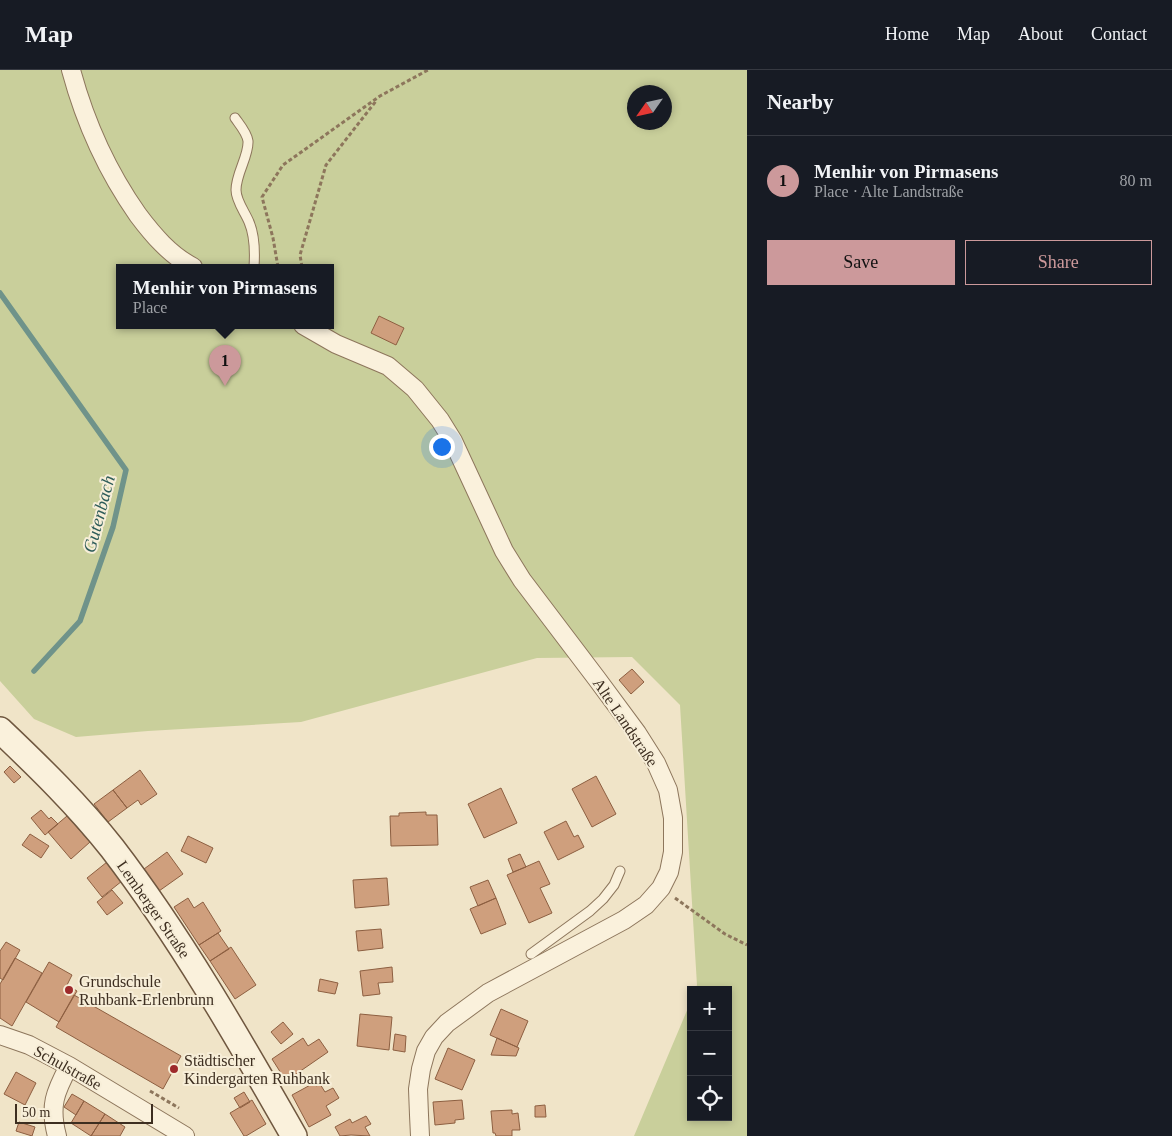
<!DOCTYPE html>
<html lang="en">
<head>
<meta charset="utf-8">
<style>
  :root { --surface:#171b24; --page:#242831; --text:#f1f3f6; --muted:#9ea1a6; --line:#363941; --accent:#cc999b }
  body { margin:0; font-family:"Times New Roman",serif; background:var(--page); color:var(--text) }
  .controls { position:absolute; right:15px; bottom:15px; display:grid; overflow:hidden; border-radius:0px; box-shadow:0 2px 8px #0003 }
  .controls button { width:45px; height:45px; display:grid; place-items:center; padding:0; border:0; border-bottom:1px solid var(--line); background:var(--surface); color:var(--text); font:25px sans-serif }
  .compass { position:absolute; left:627px; top:15px; width:45px; height:45px; border-radius:50%; background:var(--surface); box-shadow:0 2px 8px #0003; rotate:236deg }
  .scale { position:absolute; left:15px; bottom:12px; width:138px; box-sizing:border-box; padding-left:5px; border:2px solid #3d2e20; border-top:0; font-size:14px; line-height:18px; white-space:nowrap; color:#3d2e20; -webkit-text-stroke:4px #f7eed8; paint-order:stroke }
  .you { position:absolute; left:441px; top:376px; width:18px; height:18px; margin:-12px; border:4px solid #fff; border-radius:50%; background:#1a73e8; box-shadow:0 0 0 8px #1a73e833 }
  .badge { display:grid; place-items:center; width:32px; height:32px; border-radius:50%; background:var(--accent); color:#111; font-size:16px; font-weight:700 }
  .pin { position:absolute; translate:-50% -41px; filter:drop-shadow(0 1px 2px #0008) }
  .pin::after { content:''; position:absolute; top:26px; width:18px; height:15px; background:inherit; clip-path:polygon(0 0,100% 0,50% 100%) }
  .popup { position:absolute; left:116px; top:194px; width:218px; height:65px; box-sizing:border-box; display:grid; place-content:center; border-radius:0px; background:var(--surface); filter:drop-shadow(0 1px 4px #0005); font-size:16px; white-space:nowrap; color:var(--muted) }
  .popup b { font-size:19px; color:var(--text) }
  .popup::after { content:''; position:absolute; left:50%; top:100%; margin-left:-10px; border:10px solid transparent; border-top-color:var(--surface) }
  .list { margin:0; padding:0; list-style:none }
  h2 { display:flex; justify-content:space-between; align-items:center; height:65px; margin:0; padding:0 20px; font-size:21px }
  h2 small { font-size:16px; font-weight:400; color:var(--muted) }
  .list li { display:grid; grid-template-columns:32px 1fr auto; gap:15px; align-items:center; box-sizing:border-box; height:90px; padding:0 20px; border-top:1px solid var(--line) }
  .list b { display:block; font-size:19px; white-space:nowrap }
  .list p { margin:0; font-size:16px; white-space:nowrap; color:var(--muted) }
  .list em { font-size:16px; font-style:normal; color:var(--muted) }
  .actions { display:flex; gap:10px; padding:15px 20px }
  .actions a { flex:1; padding:11px 0; border:1px solid var(--accent); border-radius:0px; text-align:center; font-size:18px; color:var(--accent) }
  .actions .main { background:var(--accent); color:#111 }
  .icon { flex:none; width:28px; height:28px; fill:none; stroke:currentColor; stroke-width:2; stroke-linecap:round; stroke-linejoin:round }
  .map { position:relative; flex:none; width:747px; height:1066px; overflow:hidden }
  header { display:flex; align-items:center; gap:30px; box-sizing:border-box; height:70px; padding:0 25px; background:var(--surface); border-bottom:1px solid var(--line) }
  header strong { font-size:24px }
  nav { display:flex; gap:28px; margin-inline-start:auto; font-size:18px }
  main { display:flex }
  aside { flex:1; background:var(--surface) }
  .map>svg:first-child { display:block }
  .green { fill:#c9cf9b; fill-rule:evenodd }
  .lines { fill:none; stroke-linecap:round; stroke-linejoin:round }
  .stream { stroke:#6f938a; stroke-width:5.5 }
  .building { fill:#cf9f7d; stroke:#8d5f41 }
  .service-casing { stroke:#8d765c; stroke-width:11 }
  .minor-casing { stroke:#8d765c; stroke-width:20 }
  .secondary-casing { stroke:#6f573f; stroke-width:28 }
  .path { stroke:#8d765c; stroke-width:3; stroke-dasharray:4 2.5; stroke-linecap:butt }
  .service { stroke:#faf1dc; stroke-width:9 }
  .minor { stroke:#faf1dc; stroke-width:18 }
  .secondary { stroke:#faf1dc; stroke-width:25 }
  .poi-dot { fill:#9e2a2b; stroke:#f7eed8; stroke-width:2 }
  .labels { text-anchor:middle; stroke-width:4; stroke-linejoin:round; paint-order:stroke }
  .street-label { font-size:16px; fill:#3d2e20; stroke:#f7eed8 }
  .poi-label { font-size:16px; fill:#3d2e20; stroke:#f7eed8; text-anchor:start }
  .water-label { font-size:18px; font-style:italic; fill:#2f5d5a; stroke:#f7eed8 }
</style>
</head>
<body>
<header>
<strong>Map</strong>
<nav><a>Home</a><a>Map</a><a>About</a><a>Contact</a></nav>
</header>
<main>
<div class="map">
<svg width="747" height="1066" viewBox="0 0 747 1066">
  <rect width="100%" height="100%" fill="#f0e4c8"/>
  <!-- green -->
  <path class="green" d="M0,0h747v1066h-113l57,-135v116h37v-127h-33l2,-5 -17,-280 -48,-48 -95,1 -236,64 -153,9 -72,6 -42,-18 -34,-38zM634,22h30v30h-30zM120,197h210v58h-210z"/>
  <g class="lines">
    <!-- stream -->
    <path class="stream" d="M0,223l126,177 -13,57 -33,94 -46,50"/>
  </g>
  <!-- building -->
  <path class="building" d="M379,246l25,12 -8,17 -25,-12z
    M632,599l12,13 -13,12 -12,-14z
    M10,696l11,11 -7,6 -10,-11z
    M140,700l17,24 -16,11 -3,-5 -11,8 -14,-18z
    M596,706l20,38 -24,13 -20,-38z
    M501,718l16,35 -33,15 -16,-34z
    M113,720l14,18 -19,14 -14,-18z
    M41,740l8,9 2,-2 7,7 -13,11 -14,-17z
    M426,742v3h11l1,30 -47,1 -1,-30h9v-3z
    M67,746l23,26 -19,17 -23,-27z
    M566,751l8,16 4,-2 6,12 -26,13 -14,-28z
    M30,764l19,12 -8,12 -19,-13z
    M188,766l25,12 -7,15 -25,-12z
    M167,782l16,22 -24,17 -15,-22z
    M520,784l6,13 -13,5 -5,-13z
    M539,791l11,23 -10,4 12,25 -23,10 -22,-48z
    M107,792l15,19 -20,16 -15,-19z
    M387,808l2,27 -34,3 -2,-28z
    M488,810l8,18 -18,8 -8,-19z
    M112,820l11,13 -16,12 -10,-13z
    M188,828l6,10 9,-6 18,29 -22,14 -25,-38z
    M496,828l10,26 -25,10 -11,-25z
    M381,859l2,19 -25,3 -2,-20z
    M218,863l11,16 -19,12 -11,-16z
    M6,872l14,8 -17,30 -3,-2v-27z
    M231,877l25,38 -21,14 -25,-38z
    M15,888l27,15 -30,53 -12,-8v-34z
    M49,892l23,13 -5,10 10,6 -18,31 -33,-20z
    M392,897l1,15 -15,1 2,11 -17,2 -3,-25z
    M320,909l18,4 -3,11 -17,-3z
    M74,925l107,61 -18,33 -107,-62z
    M501,939l27,12 -11,26 -27,-12z
    M360,944l32,3 -3,33 -32,-4z
    M283,952l10,12 -12,10 -10,-12z
    M395,964l11,2 -1,16 -12,-2z
    M303,968l5,8 11,-7 9,13 -42,29 -14,-22z
    M497,968l22,10 -3,8 -25,-1z
    M448,978l27,12 -13,30 -27,-11z
    M16,1002l20,11 -11,22 -21,-11z
    M314,1013l2,3 4,-2 5,8 8,-4 6,10 -13,8 5,9 -22,12 -17,-32z
    M244,1022l6,10 -10,6 -6,-10z
    M72,1024l12,7 -8,14 -12,-8z
    M252,1030l14,24 -20,12h-2l-14,-23z
    M462,1030l2,19 -9,1v3l-20,2 -2,-23z
    M84,1031l21,13 -14,22 -20,-13z
    M545,1035l1,12h-11v-11z
    M512,1040v4l6,-1 2,17h-8v6h-16l-1,-3h-2l-2,-22z
    M105,1044l20,13 -5,9h-29z
    M366,1046l5,8 -6,3 5,9 -19,-1 -11,1 -5,-9 15,-8 2,4z
    M19,1052l16,5 -3,9 -16,-5z"/>
  <g class="lines">
    <!-- service casing -->
    <g class="service-casing">
      <path id="service" d="M235,48c5,7 12,15 13,23 1,15 -12,32 -12,49 0,11 9,22 13,32 6,14 6,30 5,45
        M531,884l59,-43 13,-12 11,-14 6,-14"/>
    </g>
    <!-- minor casing -->
    <g class="minor-casing">
      <path id="minor" d="M71,0c14,52 36,101 67,145 15,20 32,40 55,52
        M303,255l33,19 52,22 27,23 25,31 13,21 51,110 18,29 75,99 40,54 19,30 12,27 5,28v34l-4,20 -8,16 -15,17 -22,15 -136,73 -41,30 -13,14 -8,14 -5,18 -3,20 1,26 1,21
        M0,965l29,10 40,21 116,70
        M57,1066c-8,-30 -2,-44 12,-70"/>
    </g>
    <!-- secondary casing -->
    <g class="secondary-casing">
      <path id="secondary" d="M0,660c39,37 78,75 112,118 69,90 126,190 182,288"/>
    </g>
    <!-- path -->
    <path class="path" d="M278,197l-5,-29 -11,-41 21,-32 97,-69 48,-26
      M302,197l-2,-12 26,-90 50,-64
      M675,828l50,36 22,11
      M150,1021l29,17"/>
    <!-- service -->
    <use href="#service" class="service"/>
    <!-- minor -->
    <use href="#minor" class="minor"/>
    <!-- secondary -->
    <use href="#secondary" class="secondary"/>
  </g>
  <!-- markers -->
  <g class="poi-dot">
    <circle cx="69" cy="920" r="5"/>
    <circle cx="174" cy="999" r="5"/>
  </g>
  <g class="labels">
    <!-- street labels -->
    <g class="street-label">
      <text transform="translate(626 652) rotate(56)" y="6">Alte Landstraße</text>
      <text transform="translate(154 839) rotate(55)" y="6">Lemberger Straße</text>
      <text transform="translate(68 997) rotate(29)" y="6">Schulstraße</text>
    </g>
    <!-- poi labels -->
    <g class="poi-label">
      <text x="79" y="917">Grundschule<tspan x="79" dy="18">Ruhbank-Erlenbrunn</tspan></text>
      <text x="184" y="996">Städtischer<tspan x="184" dy="18">Kindergarten Ruhbank</tspan></text>
    </g>
    <!-- water labels -->
    <g class="water-label">
      <text transform="translate(99 444) rotate(-75)" y="6">Gutenbach</text>
    </g>
  </g>
</svg>
<div class="controls">
<button>+</button>
<button>−</button>
<button><svg class="icon" aria-label="locate" viewBox="0 0 24 24"><circle cx="12" cy="12" r="6"/><path d="M12 2v4M12 18v4M2 12h4M18 12h4"/></svg></button>
</div>
<svg class="compass" viewBox="-18 -18 36 36"><path d="M0-13l5 13h-10z" fill="#e53935"/><path d="M0 13l5-13h-10z" fill="#9ea1a6"/></svg>
<div class="scale">50 m</div>
<div class="you"></div>
<div class="pin badge" style="left:225px;top:316px">1</div>
<div class="popup"><b>Menhir von Pirmasens</b>Place</div>
</div>
<aside>
<h2>Nearby<small></small></h2>
<ul class="list">
<li><span class="badge">1</span><div><b>Menhir von Pirmasens</b><p>Place · Alte Landstraße</p></div><em>80 m</em></li>
</ul>
<div class="actions"><a class="main">Save</a><a>Share</a></div>
</aside>
</main>
</body>
</html>
